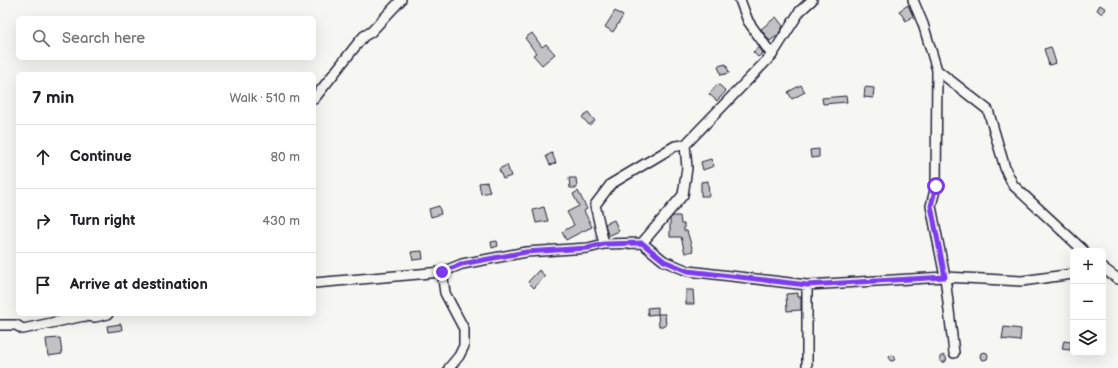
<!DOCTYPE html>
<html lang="en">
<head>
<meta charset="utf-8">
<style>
  :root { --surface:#fff; --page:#f2f2f2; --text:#202124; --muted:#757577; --line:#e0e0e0 }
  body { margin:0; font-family:"Balsamiq Sans",sans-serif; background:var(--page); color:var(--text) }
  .controls { position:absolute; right:12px; bottom:12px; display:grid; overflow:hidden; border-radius:6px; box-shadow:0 4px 16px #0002 }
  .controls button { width:36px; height:36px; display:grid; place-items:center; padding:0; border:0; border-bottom:1px solid var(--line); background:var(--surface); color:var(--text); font:20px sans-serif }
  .stop { position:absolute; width:12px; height:12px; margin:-9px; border:3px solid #7c3aed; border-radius:50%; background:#fff }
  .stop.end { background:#7c3aed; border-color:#fff; box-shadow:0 1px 4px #0008 }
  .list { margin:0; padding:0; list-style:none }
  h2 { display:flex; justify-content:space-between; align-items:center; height:52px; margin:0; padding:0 16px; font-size:17px }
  h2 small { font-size:13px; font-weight:400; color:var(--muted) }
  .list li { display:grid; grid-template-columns:26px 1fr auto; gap:12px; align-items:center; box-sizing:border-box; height:64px; padding:0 16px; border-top:1px solid var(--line) }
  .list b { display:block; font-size:15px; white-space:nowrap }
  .list em { font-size:13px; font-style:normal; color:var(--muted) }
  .icon { flex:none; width:22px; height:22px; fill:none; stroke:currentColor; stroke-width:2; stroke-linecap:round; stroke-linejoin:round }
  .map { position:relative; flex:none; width:1118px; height:368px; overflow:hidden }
  .search { position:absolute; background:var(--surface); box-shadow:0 4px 16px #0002; left:16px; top:16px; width:300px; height:44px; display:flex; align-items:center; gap:10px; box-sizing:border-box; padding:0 14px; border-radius:6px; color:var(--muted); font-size:15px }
  .panel { position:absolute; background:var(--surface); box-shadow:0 4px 16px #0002; left:16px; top:72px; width:300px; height:244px; border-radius:6px }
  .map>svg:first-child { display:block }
  .building { fill:#c2c2c4; stroke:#22223b }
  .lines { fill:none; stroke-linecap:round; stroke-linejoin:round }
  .street-casing { stroke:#22223b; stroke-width:12 }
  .street { stroke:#f6f6f2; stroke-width:9 }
  .route { stroke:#7c3aed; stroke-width:5 }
</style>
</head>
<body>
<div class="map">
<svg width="1118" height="368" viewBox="0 0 1118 368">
  <rect width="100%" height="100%" fill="#f6f6f2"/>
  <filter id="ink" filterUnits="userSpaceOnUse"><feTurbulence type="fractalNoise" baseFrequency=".025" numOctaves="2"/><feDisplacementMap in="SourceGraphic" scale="8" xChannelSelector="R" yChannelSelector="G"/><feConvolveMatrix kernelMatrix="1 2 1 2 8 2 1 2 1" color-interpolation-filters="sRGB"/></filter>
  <g filter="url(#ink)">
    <!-- building -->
    <path class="building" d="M908,5l5,11 -7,5 -7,-10z
      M1100,5l6,4 -4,5 -5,-4z
      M615,11l8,5 -10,16 -8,-5z
      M776,17l7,9 -5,9 -8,6 -9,-12z
      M532,33l10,14 4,-3 9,10 -13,11 -9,-10 3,-2 -11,-15z
      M759,47l4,6 -5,4 -5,-5z
      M1051,47l5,16 -7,2 -5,-16z
      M726,64l3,9 -8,2 -3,-9z
      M718,84l8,7 -9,10 -8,-7z
      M801,85l4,7 -13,7 -4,-7z
      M865,87l9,1 -1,10 -9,-1z
      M846,96l1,6 -24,2 -1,-6z
      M588,112l7,9 -6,4 -7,-8z
      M819,149v8l-8,1 -1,-8z
      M552,153l4,10 -6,2 -4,-9z
      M711,159l3,7 -11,4 -2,-8z
      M507,165l4,11 -8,3 -4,-10z
      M569,178h7l1,10h-7z
      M708,181l1,15h-8v-14z
      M487,182l3,10 -9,2 -2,-11z
      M578,191l9,18 -3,2 8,16 -13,6 -13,7 -4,-8 12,-7 -7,-13 12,-6 -6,-12z
      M439,206l2,8 -10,3 -2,-8z
      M544,207l4,14 -12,2 -3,-13z
      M673,216h7l1,8h3v7h3l6,20 -8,2 -4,-16h-11v-18z
      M614,220l5,11 -11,5 -3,-12z
      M497,241l1,5 -6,2 -1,-6z
      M422,251l1,8 -10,1 -2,-8z
      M539,270l6,6 -11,12 -6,-6z
      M686,290h7l1,14h-8z
      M798,293v4h3v13l-14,1 -1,-17z
      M658,307v7l-10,1 -1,-7z
      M658,314h7l1,12h-7z
      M121,324l1,6 -14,2 -1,-6z
      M1004,327l17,2 -1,12 -18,-2z
      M60,338l2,16 -14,2 -2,-17z
      M1064,341l7,1 -1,8 -8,-1z
      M980 356a4 4 0 1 1 8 0a4 4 0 1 1-8 0Z
      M889 358a3 3 0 1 1 6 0a3 3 0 1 1-6 0Z
      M939.5 359a3.5 3.5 0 1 1 7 0a3.5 3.5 0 1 1-7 0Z"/>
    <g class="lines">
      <!-- street casing -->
      <g class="street-casing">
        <path id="street" d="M740,0l8,21 24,34
          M913,0l10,24 14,46 -1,116 -5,20 14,71 9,76
          M937,70l51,40 17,58 8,17 71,66
          M314,99l44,-56 6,-7 7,-4 30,-32
          M642,243l41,-48 4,-27 -2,-23
          M604,244l-9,-39 16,-21 64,-38 10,-1 87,-90 28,-44 12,-11
          M1103,268l15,11
          M442,272l3,21 19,36v17l-5,10 -10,12
          M314,283l128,-11 20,-8 64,-12 62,-4 16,-4 38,-1 22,18 24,10 119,14 138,-8 77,4 51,-7
          M0,325h16l7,4 61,-13 11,1 13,-3
          M807,368v-83"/>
      </g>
      <!-- street -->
      <use href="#street" class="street"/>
    </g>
  </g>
  <g class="lines" filter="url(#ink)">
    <!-- route -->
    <path class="route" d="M442,272l20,-8 64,-12 62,-4 16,-4 38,-1 22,18 24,10 119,14 138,-8 -14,-71 5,-20"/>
  </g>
</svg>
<div class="controls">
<button>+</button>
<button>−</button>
<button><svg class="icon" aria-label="layers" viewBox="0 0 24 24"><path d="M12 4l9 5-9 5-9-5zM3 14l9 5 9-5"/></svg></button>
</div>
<div class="stop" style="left:936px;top:186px"></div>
<div class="stop end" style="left:442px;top:272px"></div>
<div class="search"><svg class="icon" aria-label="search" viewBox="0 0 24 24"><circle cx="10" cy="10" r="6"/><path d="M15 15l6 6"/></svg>Search here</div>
<section class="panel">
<h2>7 min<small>Walk · 510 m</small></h2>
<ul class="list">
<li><svg class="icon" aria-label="ahead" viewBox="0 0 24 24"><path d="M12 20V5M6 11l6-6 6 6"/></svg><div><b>Continue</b></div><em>80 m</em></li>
<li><svg class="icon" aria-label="right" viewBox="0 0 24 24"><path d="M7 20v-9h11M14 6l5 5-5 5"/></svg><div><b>Turn right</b></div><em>430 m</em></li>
<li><svg class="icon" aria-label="arrive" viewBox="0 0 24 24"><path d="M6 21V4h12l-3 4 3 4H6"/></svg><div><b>Arrive at destination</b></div></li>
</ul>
</section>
</div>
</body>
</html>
